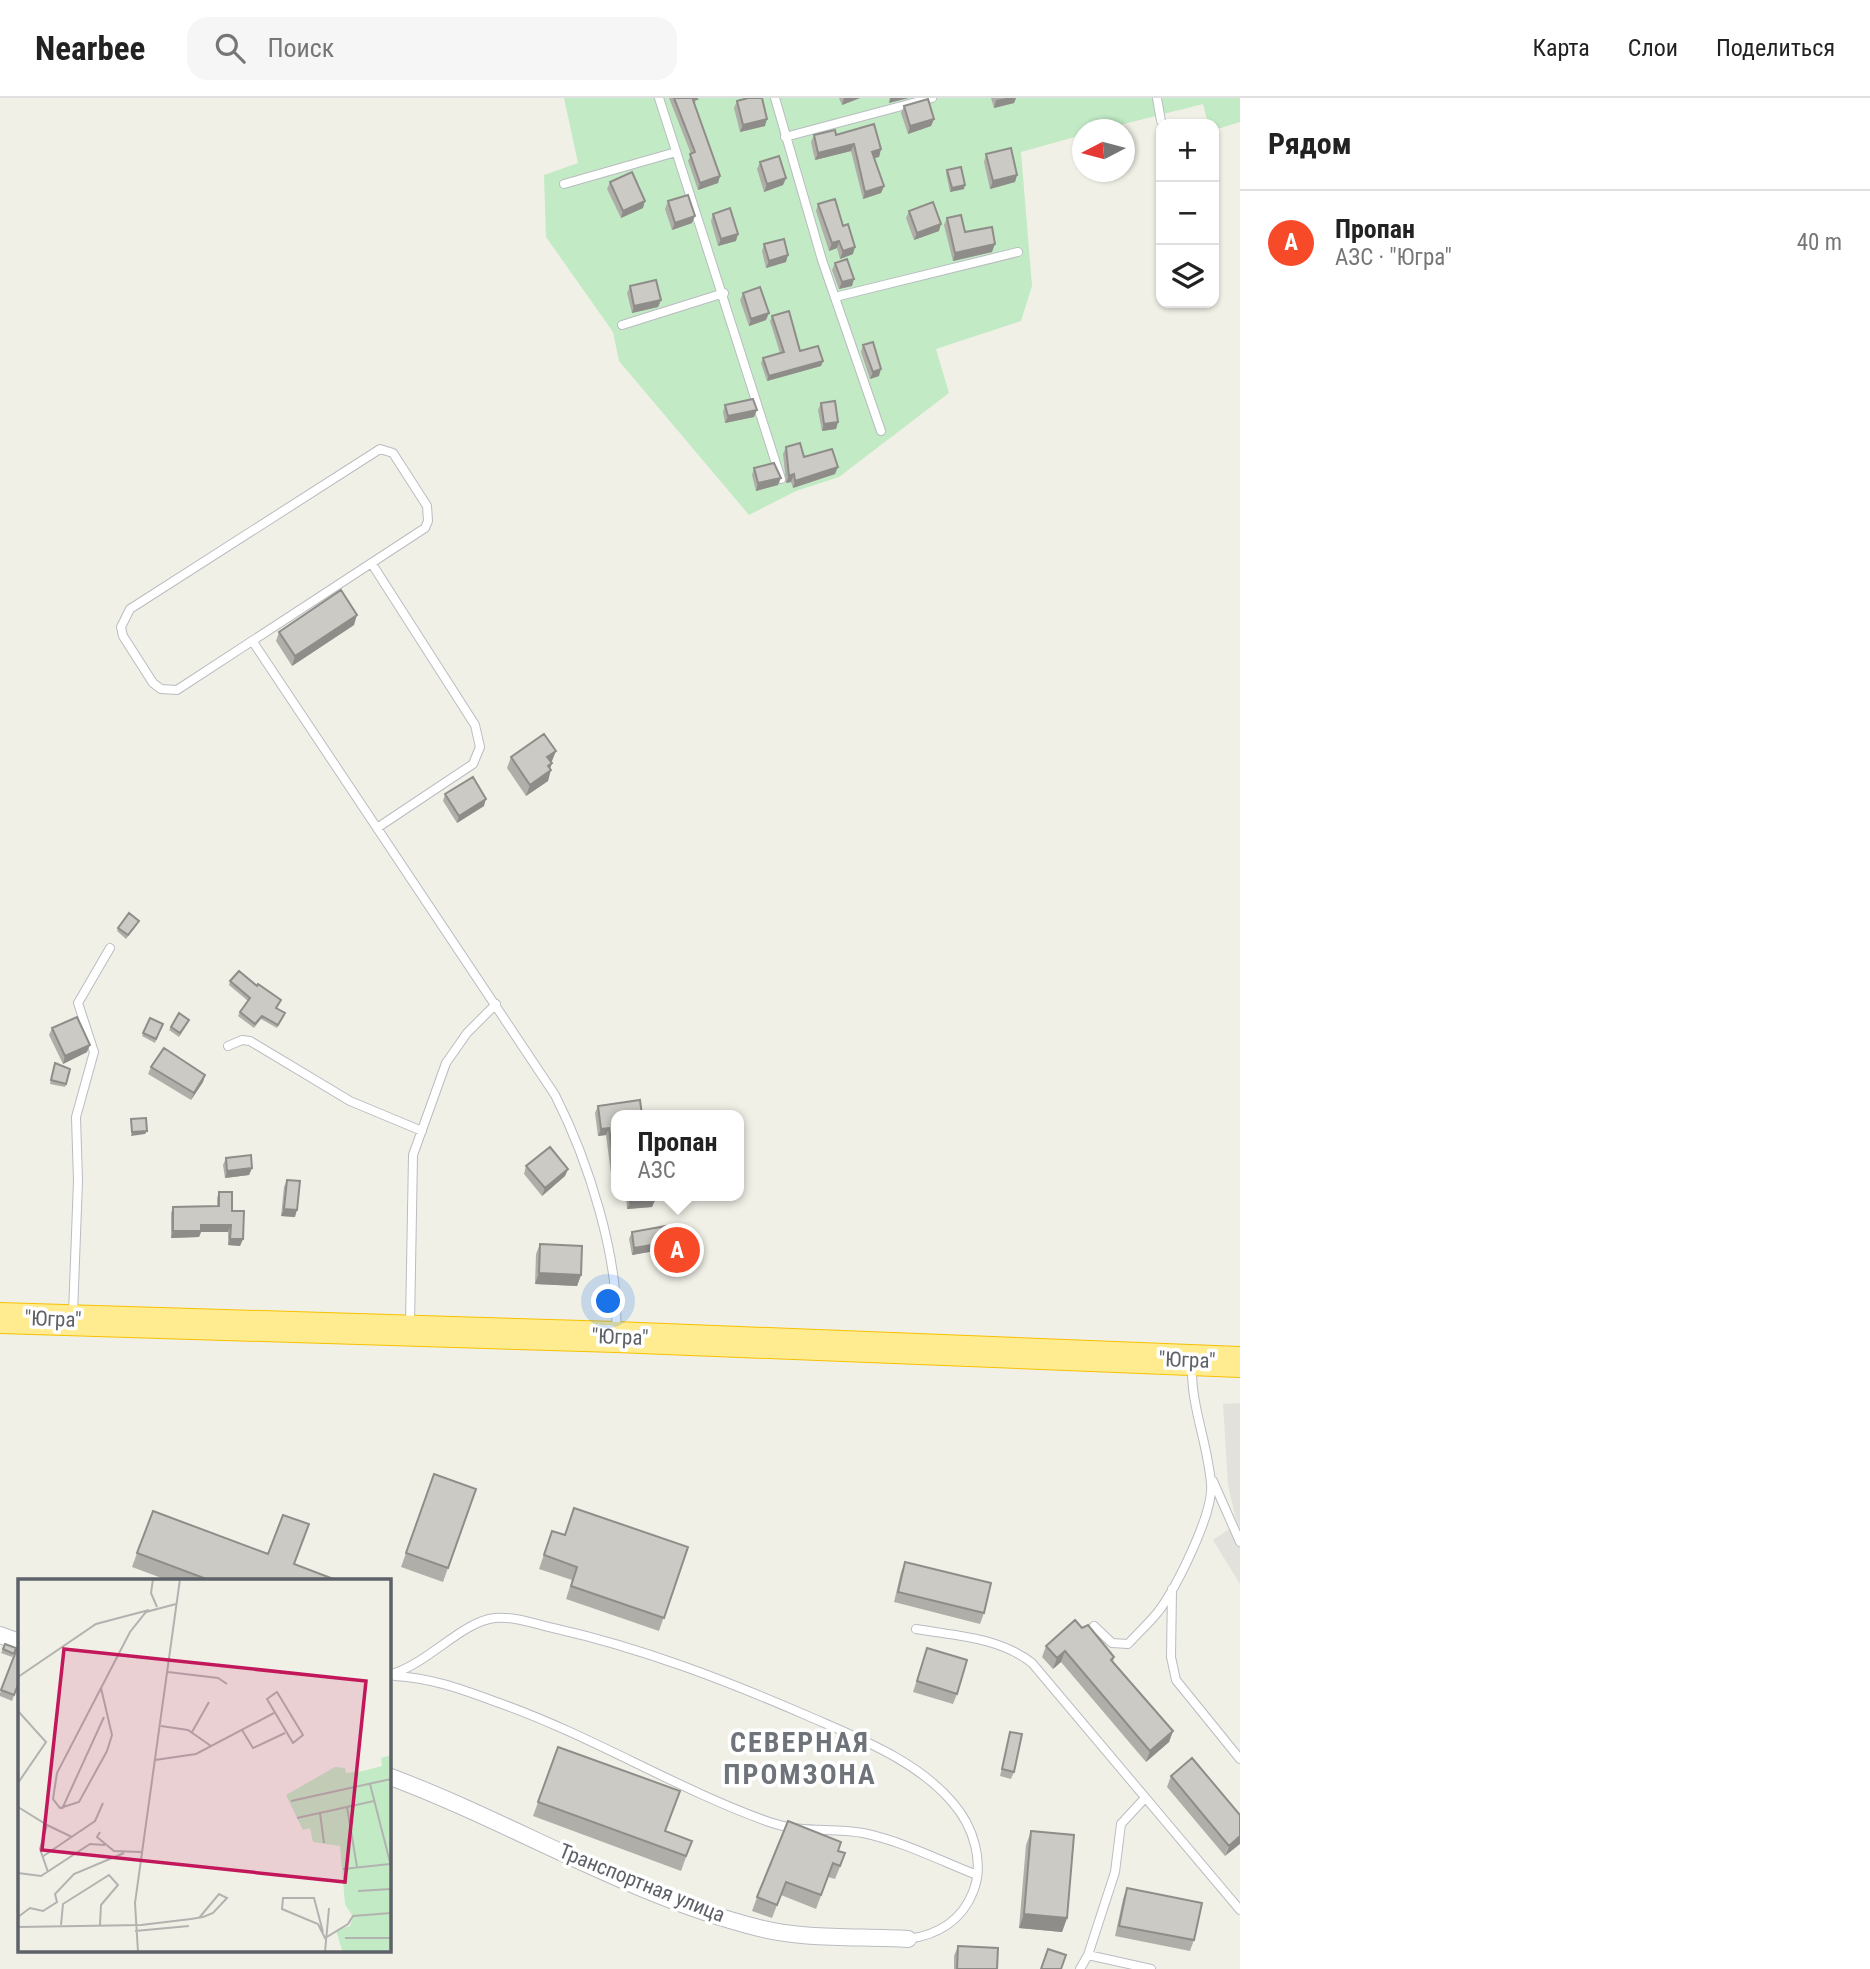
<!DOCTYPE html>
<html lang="ru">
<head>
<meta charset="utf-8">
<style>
  :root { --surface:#fff; --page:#f6f6f6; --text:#222; --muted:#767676; --line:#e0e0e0; --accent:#f64a28 }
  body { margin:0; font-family:"Roboto Condensed",sans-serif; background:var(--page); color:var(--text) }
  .controls { position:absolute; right:21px; top:21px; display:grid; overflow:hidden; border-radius:14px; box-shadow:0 2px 5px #0004 }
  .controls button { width:63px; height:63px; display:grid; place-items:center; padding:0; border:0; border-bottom:2px solid var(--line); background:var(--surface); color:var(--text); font:35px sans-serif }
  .compass { position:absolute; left:1072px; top:21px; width:63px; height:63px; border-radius:50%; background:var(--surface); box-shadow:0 2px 5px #0004; rotate:264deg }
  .you { position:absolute; left:609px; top:1204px; width:24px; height:24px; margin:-18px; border:5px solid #fff; border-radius:50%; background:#1a73e8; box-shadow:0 0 0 10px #1a73e833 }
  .badge { display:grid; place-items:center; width:46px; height:46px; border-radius:50%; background:var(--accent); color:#fff; font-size:23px; font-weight:700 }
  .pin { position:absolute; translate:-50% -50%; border:4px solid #fff; box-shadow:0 2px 7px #0006 }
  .popup { position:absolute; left:611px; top:1012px; width:133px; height:91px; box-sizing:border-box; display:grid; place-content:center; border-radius:14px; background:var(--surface); filter:drop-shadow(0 2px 5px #0005); font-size:23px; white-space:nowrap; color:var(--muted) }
  .popup b { font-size:26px; color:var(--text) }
  .popup::after { content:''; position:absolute; left:50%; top:100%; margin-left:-14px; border:14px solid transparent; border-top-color:var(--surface) }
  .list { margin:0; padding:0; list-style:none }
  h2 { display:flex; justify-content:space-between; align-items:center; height:91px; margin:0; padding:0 28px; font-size:30px }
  h2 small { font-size:23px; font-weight:400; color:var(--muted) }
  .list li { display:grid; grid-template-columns:46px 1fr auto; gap:21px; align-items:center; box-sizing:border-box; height:105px; padding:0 28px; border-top:2px solid var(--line) }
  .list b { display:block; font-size:26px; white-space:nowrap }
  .list p { margin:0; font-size:23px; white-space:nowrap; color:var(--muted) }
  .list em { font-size:23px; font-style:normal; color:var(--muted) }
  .icon { flex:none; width:38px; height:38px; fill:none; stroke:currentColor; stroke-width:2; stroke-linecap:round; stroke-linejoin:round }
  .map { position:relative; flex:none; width:1240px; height:1871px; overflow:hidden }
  header { display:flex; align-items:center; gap:42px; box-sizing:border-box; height:98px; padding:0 35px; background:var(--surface); border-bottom:2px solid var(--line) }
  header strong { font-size:33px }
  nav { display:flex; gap:38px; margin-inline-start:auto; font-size:24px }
  .search { width:490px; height:63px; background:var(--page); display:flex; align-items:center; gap:18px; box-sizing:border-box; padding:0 24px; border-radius:21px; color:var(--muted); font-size:26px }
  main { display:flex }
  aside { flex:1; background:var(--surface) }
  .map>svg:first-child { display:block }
  .industrial { fill:#e2e1db }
  .green { fill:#c2eac5 }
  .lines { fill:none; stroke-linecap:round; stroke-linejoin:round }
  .lane-casing { stroke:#b9bcc1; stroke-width:10 }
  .street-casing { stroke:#b9bcc1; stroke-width:18 }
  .highway-casing { stroke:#f8c000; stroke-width:32 }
  .lane { stroke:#fff; stroke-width:8 }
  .street { stroke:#fff; stroke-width:16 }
  .highway { stroke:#ffec90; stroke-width:30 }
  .wall { fill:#afaea9 }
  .shaded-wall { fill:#8f8d89 }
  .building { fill:#cccac4; stroke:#8f8d89; stroke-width:2 }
  .labels { text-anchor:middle; stroke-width:7; stroke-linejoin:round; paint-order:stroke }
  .street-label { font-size:21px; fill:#5e6268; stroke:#fff }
  .district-label { font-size:28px; font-weight:bold; letter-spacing:2px; fill:#6f747a; stroke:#fff }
  .inset-road { fill:none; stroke:#b2b3b0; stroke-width:2 }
  .view { fill:#c2185b; fill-opacity:0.15; stroke:#c2185b; stroke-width:3.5 }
  .inset-edge { fill:none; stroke:#5e6268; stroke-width:3.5 }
</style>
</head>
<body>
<header>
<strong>Nearbee</strong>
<div class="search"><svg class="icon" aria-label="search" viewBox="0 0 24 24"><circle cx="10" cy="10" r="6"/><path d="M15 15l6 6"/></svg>Поиск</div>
<nav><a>Карта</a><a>Слои</a><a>Поделиться</a></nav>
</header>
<main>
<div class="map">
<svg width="1240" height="1871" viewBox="0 0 1240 1871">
  <rect width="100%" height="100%" fill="#f1f0e7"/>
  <!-- industrial -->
  <path class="industrial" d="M1240,1305v181l-27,-44 24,-16 -9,-39 -5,-81z"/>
  <!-- green -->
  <path class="green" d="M564,0h676v24l-26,8v-6h-6l-5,-20 -99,25 -21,1 -1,5 -61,17 11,134 -11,35 -85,28 13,44 -110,84 -43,14 -47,24 -130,-154 -6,-29 -67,-95 -2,-62 34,-12z"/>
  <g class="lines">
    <!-- lane casing -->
    <g class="lane-casing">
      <path id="lane" d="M659,0l122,381
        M775,0l47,162 59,171
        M1157,0l4,23
        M785,39l147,-39
        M564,86l112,-32
        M835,199l183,-45
        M622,227l102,-32
        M380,351l13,4 34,53 1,15 -3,7 -248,162 -16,-1 -8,-6 -30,-47 -2,-9 9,-18z
        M372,466l103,161 5,22 -7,17 -96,64
        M253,544l302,453c33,65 65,164 61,236
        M228,948l14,-6 8,1 100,60 72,30
        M73,1216l5,-133 -2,-64 18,-65 -16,-49 32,-55
        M410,1226l3,-169 33,-92 21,-30 29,-29
        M1213,1383l27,61
        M1172,1491l-1,68 5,23 64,79
        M1094,1528l18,17 16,1c10,-11 21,-21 30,-32 18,-24 56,-99 53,-128 -3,-40 -20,-77 -19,-117
        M916,1531c40,7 83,8 116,34l208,247
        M388,1577c38,-9 74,-54 107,-57 19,-2 40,6 58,10 89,20 172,52 255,88 50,22 109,44 145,87 20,23 32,59 20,89 -11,28 -35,43 -65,47
        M395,1578c39,2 71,15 107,28 92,33 175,85 267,118 35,12 60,5 94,11 39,8 78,28 114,42
        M1088,1857l27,-83 6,-48 24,-26
        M1080,1871l8,-14 63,14"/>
    </g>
    <!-- street casing -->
    <g class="street-casing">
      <path id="street" d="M0,1537l19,7
        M388,1678c124,46 242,120 371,152 47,12 101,8 149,11"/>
    </g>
    <!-- highway casing -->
    <g class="highway-casing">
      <path id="highway" d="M0,1220l616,19 624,25"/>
    </g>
    <!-- lane -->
    <use href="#lane" class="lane"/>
    <!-- street -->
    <use href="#street" class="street"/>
    <!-- highway -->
    <use href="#highway" class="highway"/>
  </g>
  <!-- wall -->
  <path class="wall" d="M669,0h27l-1,6 25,72 -2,7 -20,7 -10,-29 3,-7z
    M839,0h21l-18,7z
    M991,0h25l-2,5 -20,5z
    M737,3l28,25 -25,6 -6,-24z
    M904,8l30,13 -3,7 -23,8 -7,-21z
    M814,37h22l45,14 -2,8 -5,1 10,28 -3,7 -18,6 -12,-48 -36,9 -4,-18z
    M986,56l31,21 -2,7 -25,7 -6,-27z
    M760,64l26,16 -3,7 -19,7 -7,-23z
    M947,72l17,19 -14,3 -4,-19z
    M610,84l33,26 -22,10 -14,-29z
    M668,103l24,22 -20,7 -7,-21z
    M818,106l25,22 10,28 -13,5 -3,-11 -8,3 -13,-40z
    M909,113l30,20 -25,9 -8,-22z
    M713,116l23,27 -18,5 -7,-25z
    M947,120l18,14 27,20 -39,9 -9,-36z
    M764,146l22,18 -20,6 -4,-17z
    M835,165l17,23 -13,3 -7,-19z
    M630,188l31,14 -3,7 -26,6 -5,-20z
    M743,195l23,27 -17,6 -9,-26z
    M772,218l28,35 23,10 -2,5 -54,15 -6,-18 2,-5 17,-5 -10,-32z
    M863,247l16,31 -9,3 -9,-27z
    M821,305l17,19 -2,7 -14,2 -4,-21z
    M725,307l29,12 -29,6 -2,-11z
    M786,349l49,27 -42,14 -2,-6 -5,1 -3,-29z
    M754,370l24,17 -22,6 -4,-16z
    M354,527l-62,41 -16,-25 3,-9z
    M556,653l-5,11 -3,19 -22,15 -19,-28 4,-11z
    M445,696l39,12 -27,17 -14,-22z
    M137,827l-11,14 -9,-8 1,-3z
    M230,883l27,5 24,14 -4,8 8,5 -8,15 -16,-9 -7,9 -16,-12 2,-4 8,-11 -19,-16z
    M150,920l13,6 -8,19 -13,-7z
    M188,925l-9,14 -10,-7 2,-3z
    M52,930l35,24 -24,12 -14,-29z
    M55,965l11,21 -1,3 -15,-3z
    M151,969l54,8 -2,7 -12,18 -43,-26z
    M598,1008l18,9v58h-5l-5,-38 -8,1 -3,-23z
    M226,1060l26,10 -3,7 -24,3 -2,-13z
    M526,1068l42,3 -3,7 -23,20 -18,-22z
    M287,1082l8,37 -14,-1 3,-29z
    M219,1094l13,19 11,28 -3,7 -12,-1v-13h-27l-2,5 -28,1v-25l2,-6 44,-1v-8z
    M626,1098h29v4l-3,7 -25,2z
    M632,1134l34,17 -34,6 -3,-16z
    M540,1146l41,31 -4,11 -42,-2 1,-30z
    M434,1376l42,15 -33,93 -42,-15z
    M552,1433l12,4 124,12 -29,84 -93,-32 6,-19 -33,-11z
    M137,1455l157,11 42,16h-169l-35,-13z
    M905,1464l79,51 -4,11 -86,-22 7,-30z
    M1082,1530l32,29 -1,5 60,69 -4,11 -23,20 -85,-100 -8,7 -11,-12 4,-11z
    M5,1546l11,4 -4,9 -11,-4z
    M18,1548l1,36 -7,19 -12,-5v-3z
    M927,1550l30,46 -4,10 -40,-12z
    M1010,1634l4,40 -3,7 -11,-3z
    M558,1649l107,84 27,10 -11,30 -148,-55z
    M1171,1678l69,39 -15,41 -58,-69z
    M1031,1733l36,87 -5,14 -43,-4 7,-83z
    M838,1753l7,2 -5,14 -5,12 -7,-2 -12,32 -35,-14 -9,23 -20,-7 5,-14z
    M1127,1790l67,52 -4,11 -75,-15 8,-37z
    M958,1848l39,23h-43v-13z"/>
  <!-- shaded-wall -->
  <path class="shaded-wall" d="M844,0h16l-18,7z
    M890,0h19l-20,5z
    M1007,0h9l-2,5 -20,5 2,-8z
    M767,21l-2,7 -25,6 3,-7z
    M934,21l-3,7 -23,8 2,-8z
    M854,46l-3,7 -36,9 3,-7z
    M881,51l-2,8 -9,2 2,-7z
    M1017,77l-2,7 -25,7 3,-8z
    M720,78l-2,7 -20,7 2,-7z
    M786,80l-3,7 -19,7 3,-8z
    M965,87l-1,4 -14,3 2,-4z
    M884,88l-3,7 -18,6 2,-7z
    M645,103l-2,7 -22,10 2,-7z
    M695,118l-3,7 -20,7 3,-7z
    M941,126l-2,7 -25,9 3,-7z
    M738,136l-2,7 -18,5 3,-7z
    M839,143l-2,7 -8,3 3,-8z
    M995,146l-3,8 -39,9 2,-8z
    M855,149l-2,7 -13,5 3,-8z
    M788,157l-2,7 -20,6 3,-7z
    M854,181l-2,7 -13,3 3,-7z
    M661,202l-3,7 -26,6 2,-7z
    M769,215l-3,7 -17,6 2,-7z
    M823,263l-2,5 -54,15 2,-5z
    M881,271l-2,7 -9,3 3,-7z
    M757,312l-3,7 -29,6 3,-7z
    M838,324l-2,7 -14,2 2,-7z
    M838,369l-3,7 -42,14 2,-7z
    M794,376l-3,8 -5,1 3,-7z
    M781,380l-3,7 -22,6 2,-8z
    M357,517l-3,10 -62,41 3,-10z
    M556,653l-4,10 -8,7 3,-11z
    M552,665l-3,9 2,-2 -3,11 -22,15 4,-11z
    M486,701l-2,7 -27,17 2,-7z
    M90,947l-3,7 -24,12 2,-8z
    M205,977l-2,7 -12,18 3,-7z
    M609,1030l-3,7 -8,1 3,-7z
    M147,1033l-2,3 -14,2 1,-4z
    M614,1068h2v7h-5z
    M252,1070l-3,7 -24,3 2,-7z
    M568,1071l-3,7 -23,20 3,-8z
    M655,1102l-3,7 -25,2 3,-7z
    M284,1111l13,1 -2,7 -14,-1z
    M201,1127h30l-3,7h-27l-2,5 -28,1 2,-7z
    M230,1141h13l-3,7 -12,-1z
    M669,1144l-3,7 -34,6 2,-7z
    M539,1175l42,2 -4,11 -42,-2z
    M1065,1553l-4,11 -8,7 4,-11z
    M1173,1633l-4,11 -23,20 4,-11z
    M1240,1738v8l-15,12 4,-10z
    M1024,1816l43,4 -5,14 -43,-4z"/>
  <!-- building -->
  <path class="building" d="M674,0h22l1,1 -4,1 27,76 -20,7 -10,-29 5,-2z
    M748,0h14l5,21 -24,6 -6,-24z
    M928,1l6,20 -24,7 -6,-20z
    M874,26l7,25 -9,3 12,34 -19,6 -11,-48 -36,9 -4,-18 21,-5 1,5z
    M1011,50l6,27 -24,6 -7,-27z
    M779,58l7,22 -19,6 -7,-22z
    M961,69l4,18 -13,3 -5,-18z
    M632,74l13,29 -22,10 -13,-29z
    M688,97l7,21 -20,7 -7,-22z
    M835,101l8,27 5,-2 7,23 -12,4 -4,-10 -7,2 -14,-39z
    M933,104l8,22 -24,9 -8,-22z
    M730,110l8,26 -17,5 -8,-25z
    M961,117l4,17 27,-5 3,17 -40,9 -8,-35z
    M784,141l4,16 -19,6 -5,-17z
    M847,161l7,20 -12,3 -7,-19z
    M656,182l5,20 -27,6 -4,-20z
    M760,189l9,26 -18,6 -8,-26z
    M789,213l11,40 18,-5 5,15 -54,15 -6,-18 21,-6 -12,-36z
    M873,244l8,27 -8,3 -10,-27z
    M753,301l4,11 -29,6 -3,-11z
    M835,303l3,21 -14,2 -3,-21z
    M800,345l4,14 28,-8 6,18 -43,14 -1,-7 -5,2 -3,-29z
    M774,365l7,15 -23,5 -4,-15z
    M341,492l16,25 -62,41 -16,-24z
    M544,636l12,17 -9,6 5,6 -4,3 3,4 -21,15 -19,-28z
    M473,679l13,22 -27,17 -14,-22z
    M129,815l10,8 -11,14 -10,-7z
    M239,873l18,15 1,-2 23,16 -5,8 9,5 -7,12 -16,-9 -7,8 -15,-12 10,-14 -20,-17z
    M179,915l10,7 -9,13 -9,-6z
    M77,919l13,28 -25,11 -13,-28z
    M150,920l13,6 -7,15 -13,-6z
    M164,950l41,27 -11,18 -43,-26z
    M55,965l15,6 -4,15 -15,-4z
    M640,1002l2,15h-26v51h-2l-5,-38 -8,1 -3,-23z
    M146,1020l1,13 -15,1 -1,-13z
    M550,1049l18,22 -23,19 -19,-22z
    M251,1057l1,13 -25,3 -1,-13z
    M287,1082l13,1 -3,29 -13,-1z
    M219,1094h13v19h12l-1,28h-13l1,-14h-30v6h-28v-24l46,-1z
    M629,1098h26v4l-25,2z
    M666,1128l3,16 -35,6 -2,-16z
    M540,1146l42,2 -1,29 -42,-2z
    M434,1376l42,15 -28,79 -42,-15z
    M574,1410l114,39 -24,71 -93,-32 6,-19 -33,-12 8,-24 13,4z
    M153,1413l115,43 15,-39 26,9 -15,40 42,16h-127l-72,-27z
    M905,1464l86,21 -7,30 -86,-21z
    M1075,1522l7,8 6,-3 26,32 -3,3 62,71 -23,20 -85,-100 -8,7 -11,-12z
    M5,1546l11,4 -2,6 -11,-5z
    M18,1548l1,1v35l-5,13 -13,-5z
    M927,1550l40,12 -10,34 -40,-13z
    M1010,1634l12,2 -8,38 -12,-3z
    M558,1649l122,44 -15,40 27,10 -6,15 -148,-54z
    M1192,1660l48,57v21l-11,10 -58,-70z
    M788,1723l53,21 -3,9 7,2 -5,13 -7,-3 -12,32 -35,-13 -9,23 -20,-8z
    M1031,1733l43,4 -7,83 -43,-4z
    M1127,1790l75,15 -8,37 -75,-14z
    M958,1848l40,2 -1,21h-40z
    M1048,1851l18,6 -5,14h-20z"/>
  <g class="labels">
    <!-- street labels -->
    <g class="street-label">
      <text transform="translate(53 1221) rotate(2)" y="7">"Югра"</text>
      <text transform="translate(620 1239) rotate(2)" y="7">"Югра"</text>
      <text transform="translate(1187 1262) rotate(2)" y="7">"Югра"</text>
      <text transform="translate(642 1785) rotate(22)" y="7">Транспортная улица</text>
    </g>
    <!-- district labels -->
    <g class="district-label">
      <text x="800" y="1654">СЕВЕРНАЯ<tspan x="800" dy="32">ПРОМЗОНА</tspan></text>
    </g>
  </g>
  <!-- overview -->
  <g transform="translate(18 1481)">
    <rect width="373" height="373" fill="#f1f0e7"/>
    <path d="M373,176v197h-45l-4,-2 -6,-20 14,-4 3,-9 -8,-13 -5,-58 -27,-4 -3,-14 -7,2 -17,-35 49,-28 10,1 1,5 17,-2 19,-5 -1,-8z" fill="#c2eac5"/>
    <path class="inset-road" d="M135,0l-2,14 6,14M150,93l50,6 9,6M0,98l78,-53 53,-14M83,109l11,47 -5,16 -28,51 -19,6 -7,-9 4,-26 73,-141 16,-20 30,-8M259,113l26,43 -10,8 -26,-44zM0,132l28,31 -28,41M143,147l27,4 23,16M224,151l11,18 32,-15M174,153l17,-30M137,181l41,-6 78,-41M352,205l21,82M273,222l100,-22M0,228l29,18 -7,24 8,23M329,228l10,60M44,230l42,-92M302,234l4,30M279,239l77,-17M29,246l25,12M82,253l-3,5 17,14 27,1M24,278l53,-36 8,-18M325,290l47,-5M0,294l23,3 49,-32 15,1M340,312l33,-2M0,338l12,-9 13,3 14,-9 -2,-8 19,-20 50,-21M43,346l2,-21 46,-29 9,10 -17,20 -1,20M0,348l123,-2 50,-6 12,-2 10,-4 14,-15 -8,-4 -20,24M117,352l54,-5M305,353l-9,-34h-31l-1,11 36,15 7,14 23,-14 5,-8 38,-3M327,359h46M120,373l-3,-49 45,-324M307,373l4,-44"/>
    <path class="view" d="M46,70l302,32 -21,201 -303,-32z"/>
    <rect width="373" height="373" class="inset-edge"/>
  </g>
</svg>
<div class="controls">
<button>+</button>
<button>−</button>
<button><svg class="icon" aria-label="layers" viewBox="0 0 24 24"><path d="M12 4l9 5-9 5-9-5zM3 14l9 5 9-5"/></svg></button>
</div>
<svg class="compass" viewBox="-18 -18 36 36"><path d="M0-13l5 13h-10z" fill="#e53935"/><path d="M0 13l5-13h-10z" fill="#767676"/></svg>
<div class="you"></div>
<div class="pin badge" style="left:677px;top:1152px">A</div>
<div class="popup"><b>Пропан</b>АЗС</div>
</div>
<aside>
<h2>Рядом<small></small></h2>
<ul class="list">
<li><span class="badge">A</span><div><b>Пропан</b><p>АЗС · &quot;Югра&quot;</p></div><em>40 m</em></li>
</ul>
</aside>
</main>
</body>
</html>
